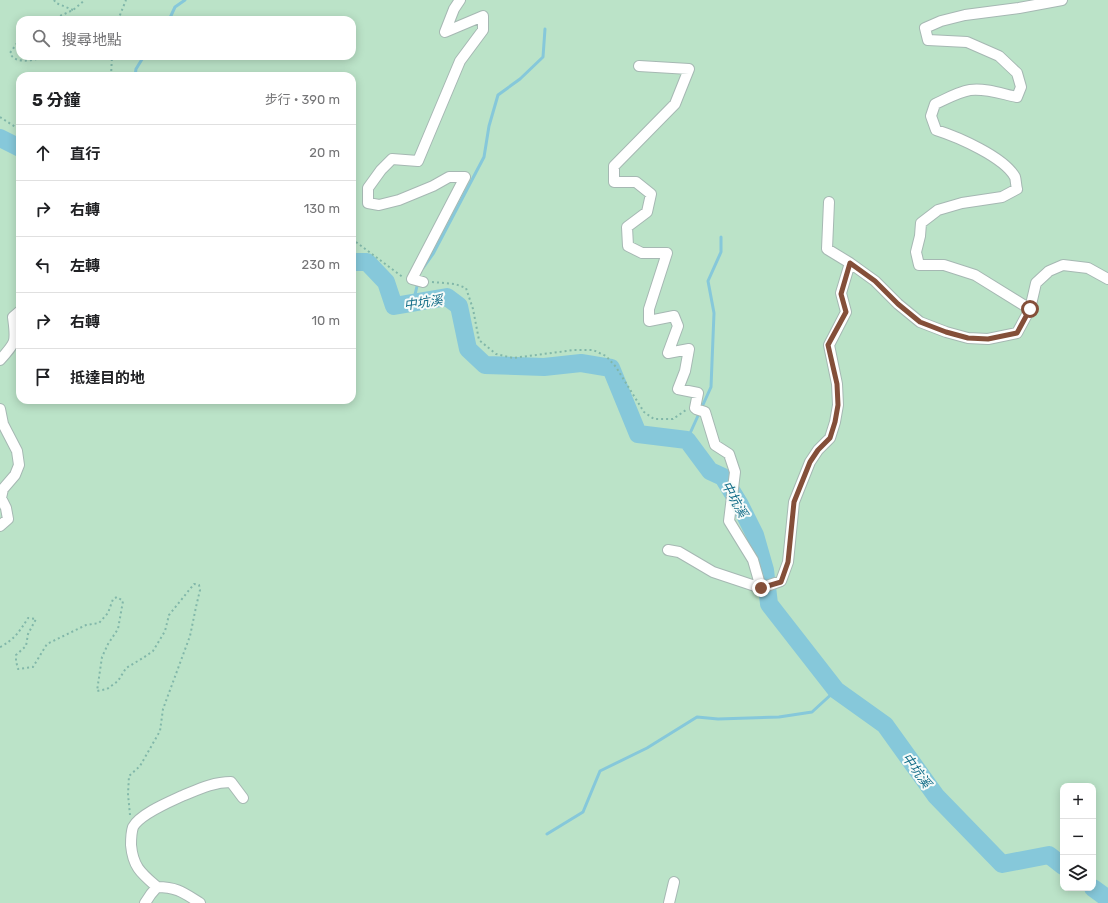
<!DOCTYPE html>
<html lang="zh-TW">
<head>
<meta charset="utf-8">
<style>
  :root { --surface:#fff; --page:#f6f6f6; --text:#202124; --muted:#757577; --line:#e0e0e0 }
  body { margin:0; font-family:Rubik,"Noto Sans TC",sans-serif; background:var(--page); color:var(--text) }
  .controls { position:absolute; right:12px; bottom:12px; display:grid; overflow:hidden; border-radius:8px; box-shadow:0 2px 10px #0003 }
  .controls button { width:36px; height:36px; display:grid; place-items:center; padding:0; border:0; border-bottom:1px solid var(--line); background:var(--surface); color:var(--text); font:20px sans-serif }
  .stop { position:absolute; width:12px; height:12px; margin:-9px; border:3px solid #844f39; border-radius:50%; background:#fff }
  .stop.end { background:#844f39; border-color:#fff; box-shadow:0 1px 4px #0008 }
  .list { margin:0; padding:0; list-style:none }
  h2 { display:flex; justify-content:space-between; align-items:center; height:52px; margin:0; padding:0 16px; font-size:17px }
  h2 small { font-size:13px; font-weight:400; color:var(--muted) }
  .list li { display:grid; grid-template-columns:26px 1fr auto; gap:12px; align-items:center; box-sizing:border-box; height:56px; padding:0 16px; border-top:1px solid var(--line) }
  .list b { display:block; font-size:15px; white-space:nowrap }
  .list em { font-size:13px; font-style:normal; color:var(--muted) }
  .icon { flex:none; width:22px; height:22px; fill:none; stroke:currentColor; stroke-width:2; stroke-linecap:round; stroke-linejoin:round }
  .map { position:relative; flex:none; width:1108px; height:903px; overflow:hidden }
  .search { position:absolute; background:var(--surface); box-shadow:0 2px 10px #0003; left:16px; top:16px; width:340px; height:44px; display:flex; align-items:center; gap:10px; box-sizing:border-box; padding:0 14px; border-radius:12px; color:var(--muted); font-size:15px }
  .panel { position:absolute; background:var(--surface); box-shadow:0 2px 10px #0003; left:16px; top:72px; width:340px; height:332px; border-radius:12px }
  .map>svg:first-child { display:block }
  .green { fill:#bbe3c8; fill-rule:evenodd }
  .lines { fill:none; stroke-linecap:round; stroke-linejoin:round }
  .stream { stroke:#86c8da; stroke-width:3 }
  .river { stroke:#86c8da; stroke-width:18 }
  .minor-casing { stroke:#a6b8b3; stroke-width:12 }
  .path { stroke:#81b7a9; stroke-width:2; stroke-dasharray:2 3; stroke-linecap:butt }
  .minor { stroke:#fff; stroke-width:10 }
  .route { stroke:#844f39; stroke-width:5 }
  .labels { text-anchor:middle; stroke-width:4; stroke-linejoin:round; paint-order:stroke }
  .water-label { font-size:13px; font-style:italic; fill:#136d88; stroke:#f6fbf9 }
</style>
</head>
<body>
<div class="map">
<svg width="1108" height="903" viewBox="0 0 1108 903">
  <rect width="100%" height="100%" fill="#e4efeb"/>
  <!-- green -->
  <path class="green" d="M0,0h1108v903h-1108zM20,20h332v36h-332zM20,76h332v324h-332zM1063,786h30v102h-30z"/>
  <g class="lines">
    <!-- stream -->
    <path class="stream" d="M169,20l6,-13 10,-7
      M135,76l1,-7 8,-13
      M423,268l10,-14 51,-97 5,-31 9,-31 22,-16 23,-22 2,-28
      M413,303l5,-21
      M687,440l24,-53 3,-74 -6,-32 13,-29v-15
      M547,834l36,-22 17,-41 47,-23 50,-31 21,2 61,-2 33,-5 24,-22"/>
    <!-- river -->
    <path class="river" d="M0,138l20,10
      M352,262h15l19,20 8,24 53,-9 12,9 9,43 17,16 59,2 37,-4 30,5 27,66 49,6 23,31 13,6 17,28 15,30 10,35 4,34 67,86 49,35 51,71 66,68 47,-9 14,11
      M1093,888l15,11"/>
    <!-- minor casing -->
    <g class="minor-casing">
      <path id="minor" d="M639,66l50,3 -14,35 -61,62v16h22l15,12 -4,18 -20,15 1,19 14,7h25l-18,56v12l25,-5 4,10 -10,27 21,-4 -4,22 -7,18 20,4 -3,15
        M829,202l-2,47 23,14
        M423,282l-11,-3 53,-102h-16l-16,9 -34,14 -20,5 -11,-2v-15l13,-18 11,-11 26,2 42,-100 23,-31v-14l-38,16 9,-23 6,-9
        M1030,309l-55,-34 -31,-10h-25l-3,-13 4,-16 1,-13 17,-13 24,-7 40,-6 15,-8c-1,-3 -1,-9 -2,-12 -11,-20 -57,-40 -79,-47l-5,-14 4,-12c11,-5 23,-12 35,-14 16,-2 32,4 47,7l4,-10 -4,-14 -18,-17 -32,-14 -39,-2 -3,-12 16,-7 24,-6 54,-7 43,-8
        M0,360c17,-19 16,-18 13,-43l7,-6
        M0,409l3,15 14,27 2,14 -4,10 -12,14 -2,9 5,10 2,11 -8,7
        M696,409l9,3 10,33 14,9 6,18 -6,49 24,39 8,28
        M668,550l11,2 34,20 48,16 20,-7 7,-19 6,-60 16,-40 8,-12 12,-12 5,-16 3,-17 -1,-21 -8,-39 17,-33 -5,-19 9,-30 25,18 23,23 22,18 26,10 22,6 20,1 29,-6 13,-24 6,-26 13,-12 14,-6 25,3 20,11
        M157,887c-16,-14 -24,-20 -26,-42 0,-6 0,-12 2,-18 7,-13 36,-25 49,-31 17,-7 31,-14 49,-14l12,16
        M145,903l6,-9 6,-7c20,0 27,6 43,16
        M669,903l5,-21"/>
    </g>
    <!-- path -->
    <path class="path" d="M54,0l2,3 17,7
      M51,20l22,-10 12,-10
      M118,20l8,-20
      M20,39l-10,14c6,14 29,5 40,3
      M111,76l1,-20
      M0,117l20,13
      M352,239l52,39
      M432,282l23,2 11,4 7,21 6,31 17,14 17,4 61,-8h19l13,6 10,11 28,45 10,7h19l13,-9
      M0,647c14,-7 20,-16 28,-29l8,1 -8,15 -2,12 -10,9v6l2,8 15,-2 14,-23 39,-19 13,-2 9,-10 5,-14 4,-2 6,4 -5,28 -10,15 -6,13 -5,34 10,-2 11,-8 8,-13 17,-10 10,-7 12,-20 4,-16 25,-31 5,1 1,5 -4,17 -6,29 -27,73 -3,22 -20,35 -11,10 -1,18 2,21"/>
    <!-- minor -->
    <use href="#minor" class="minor"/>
  </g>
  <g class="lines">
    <!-- route -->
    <path class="route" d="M761,588l20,-6 7,-20 6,-60 16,-40 8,-12 12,-12 5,-16 3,-17 -1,-21 -9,-39 18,-33 -5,-18 9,-31 25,18 23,23 22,18 26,10 22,6 20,1 29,-6 13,-24"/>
  </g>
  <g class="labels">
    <!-- water labels -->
    <g class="water-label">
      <text transform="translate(423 302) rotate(-8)" y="5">中坑溪</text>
      <text transform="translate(735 499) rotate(61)" y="5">中坑溪</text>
      <text transform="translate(917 770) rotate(54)" y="5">中坑溪</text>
    </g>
  </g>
</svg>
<div class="controls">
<button>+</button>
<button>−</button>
<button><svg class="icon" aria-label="layers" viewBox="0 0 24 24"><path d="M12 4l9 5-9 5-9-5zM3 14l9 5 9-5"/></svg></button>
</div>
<div class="stop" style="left:1030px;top:309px"></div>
<div class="stop end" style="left:761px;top:588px"></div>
<div class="search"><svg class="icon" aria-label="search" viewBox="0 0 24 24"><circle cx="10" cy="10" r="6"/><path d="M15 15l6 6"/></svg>搜尋地點</div>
<section class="panel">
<h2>5 分鐘<small>步行 · 390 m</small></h2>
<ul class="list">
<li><svg class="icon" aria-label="ahead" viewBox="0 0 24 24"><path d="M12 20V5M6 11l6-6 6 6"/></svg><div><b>直行</b></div><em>20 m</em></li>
<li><svg class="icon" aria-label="right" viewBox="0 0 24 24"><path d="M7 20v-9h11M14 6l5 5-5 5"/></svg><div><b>右轉</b></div><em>130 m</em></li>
<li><svg class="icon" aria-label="left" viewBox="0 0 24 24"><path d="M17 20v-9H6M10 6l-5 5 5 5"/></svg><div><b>左轉</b></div><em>230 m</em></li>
<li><svg class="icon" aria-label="right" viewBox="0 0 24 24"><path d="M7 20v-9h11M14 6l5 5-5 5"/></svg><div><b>右轉</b></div><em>10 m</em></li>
<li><svg class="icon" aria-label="arrive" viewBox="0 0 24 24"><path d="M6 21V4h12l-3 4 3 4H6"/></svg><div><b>抵達目的地</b></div></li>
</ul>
</section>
</div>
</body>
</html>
